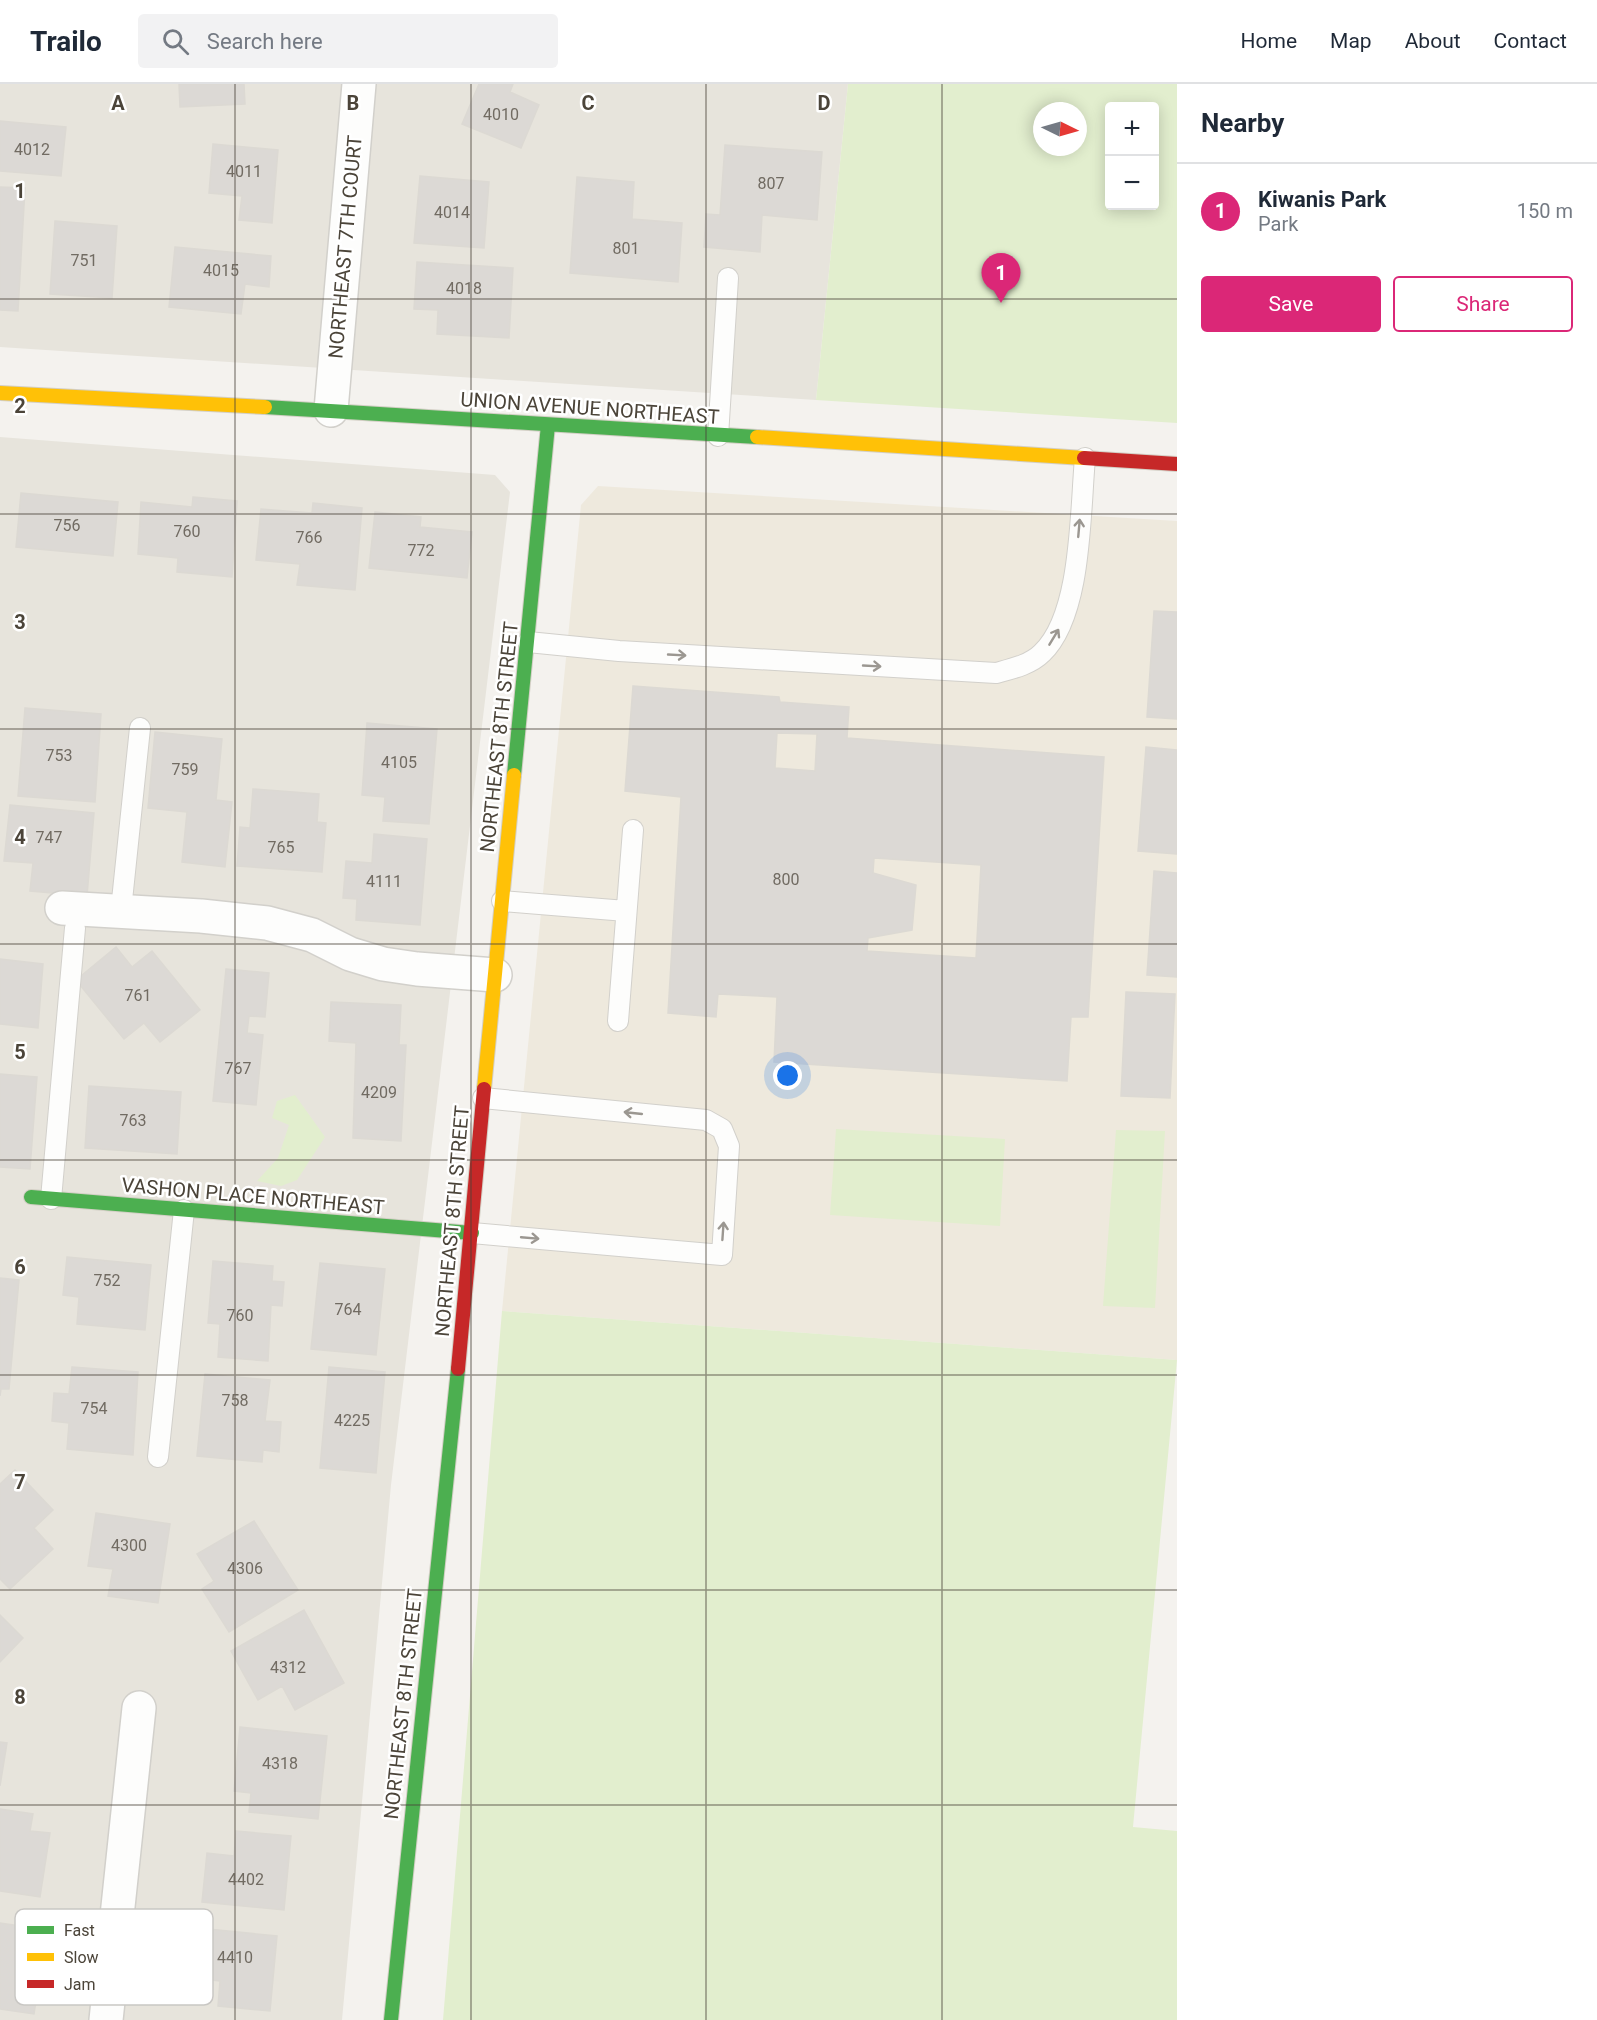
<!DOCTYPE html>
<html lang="en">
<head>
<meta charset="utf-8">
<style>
  :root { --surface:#fff; --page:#f2f2f3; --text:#1f2937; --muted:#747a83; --line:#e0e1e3; --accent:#db2777 }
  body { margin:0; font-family:Roboto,sans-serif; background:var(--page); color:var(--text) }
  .controls { position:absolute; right:18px; top:18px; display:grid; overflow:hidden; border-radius:6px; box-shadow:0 3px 15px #0003 }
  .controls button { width:54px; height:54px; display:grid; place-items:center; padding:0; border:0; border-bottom:2px solid var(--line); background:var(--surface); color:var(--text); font:30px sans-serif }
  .compass { position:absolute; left:1033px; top:18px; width:54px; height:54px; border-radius:50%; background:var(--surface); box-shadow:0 3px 15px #0003; rotate:95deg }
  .you { position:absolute; left:788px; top:992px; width:21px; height:21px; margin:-15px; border:4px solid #fff; border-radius:50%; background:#1a73e8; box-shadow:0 0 0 9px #1a73e833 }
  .badge { display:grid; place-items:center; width:39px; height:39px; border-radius:50%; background:var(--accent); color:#fff; font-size:20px; font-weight:700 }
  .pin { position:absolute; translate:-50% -50px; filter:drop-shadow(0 2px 3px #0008) }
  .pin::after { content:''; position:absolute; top:32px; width:21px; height:18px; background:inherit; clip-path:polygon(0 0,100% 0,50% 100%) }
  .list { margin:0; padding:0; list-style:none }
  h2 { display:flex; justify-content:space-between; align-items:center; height:78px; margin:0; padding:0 24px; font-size:26px }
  h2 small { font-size:20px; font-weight:400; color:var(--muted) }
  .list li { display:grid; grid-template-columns:39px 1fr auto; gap:18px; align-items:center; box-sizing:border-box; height:96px; padding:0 24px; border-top:2px solid var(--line) }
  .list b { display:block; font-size:22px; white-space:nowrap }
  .list p { margin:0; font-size:20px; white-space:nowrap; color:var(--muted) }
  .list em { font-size:20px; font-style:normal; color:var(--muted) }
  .actions { display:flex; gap:12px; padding:18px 24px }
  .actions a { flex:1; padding:14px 0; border:2px solid var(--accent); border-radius:6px; text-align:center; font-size:21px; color:var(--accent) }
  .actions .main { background:var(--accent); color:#fff }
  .icon { flex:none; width:33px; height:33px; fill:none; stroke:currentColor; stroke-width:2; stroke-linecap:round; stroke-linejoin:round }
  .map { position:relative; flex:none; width:1177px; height:1936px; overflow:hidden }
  header { display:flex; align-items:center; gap:36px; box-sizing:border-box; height:84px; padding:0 30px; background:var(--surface); border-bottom:2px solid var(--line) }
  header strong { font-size:28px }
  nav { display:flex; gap:33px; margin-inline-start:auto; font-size:21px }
  .search { width:420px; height:54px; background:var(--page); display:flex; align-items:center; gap:15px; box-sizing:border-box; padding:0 21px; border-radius:6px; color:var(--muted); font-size:22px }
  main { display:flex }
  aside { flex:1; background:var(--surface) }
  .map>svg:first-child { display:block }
  .residential { fill:#e7e4dc }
  .education { fill:#eee9dd }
  .green { fill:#e2eece; fill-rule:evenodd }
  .building { fill:#dcd9d5; stroke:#dcd9d3; stroke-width:1.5; fill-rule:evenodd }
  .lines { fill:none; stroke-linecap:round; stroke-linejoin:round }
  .lane-casing { stroke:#d2d0cb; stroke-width:22 }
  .street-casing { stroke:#d2d0cb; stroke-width:36 }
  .fast-casing { stroke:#d3cfc5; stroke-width:16 }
  .slow-casing { stroke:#d3cfc5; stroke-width:16 }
  .jam-casing { stroke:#d3cfc5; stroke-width:16 }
  .lane { stroke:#fdfdfc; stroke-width:20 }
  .street { stroke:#fdfdfc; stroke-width:33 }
  .fast { stroke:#4caf50; stroke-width:14 }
  .slow { stroke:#ffc107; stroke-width:14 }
  .jam { stroke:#c62828; stroke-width:14 }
  .oneway { stroke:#9b9791 }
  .grid { fill:none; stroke:#4b4439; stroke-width:1.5; stroke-opacity:0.55 }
  .labels { text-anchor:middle; stroke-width:5; stroke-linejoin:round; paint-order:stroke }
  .number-label { font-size:16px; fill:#716b62 }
  .street-label { font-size:20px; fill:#4b4439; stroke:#fff }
  .key { fill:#fff; stroke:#c9c7c4; stroke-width:1.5 }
  .key-label { font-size:16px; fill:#4b4439 }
  .grid-label { font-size:20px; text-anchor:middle; font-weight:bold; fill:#4b4439; stroke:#fff; stroke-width:5; stroke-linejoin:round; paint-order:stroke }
</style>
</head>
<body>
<header>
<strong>Trailo</strong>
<div class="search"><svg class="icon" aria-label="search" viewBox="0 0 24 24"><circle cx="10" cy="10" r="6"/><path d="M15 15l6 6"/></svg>Search here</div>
<nav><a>Home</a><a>Map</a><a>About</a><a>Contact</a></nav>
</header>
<main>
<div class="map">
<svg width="1177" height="1936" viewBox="0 0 1177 1936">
  <rect width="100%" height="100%" fill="#f4f2ee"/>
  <!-- residential -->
  <path class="residential" d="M0,0h848l-32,316 -816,-53z
    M0,353l495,38 15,17 -119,993 -49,535h-342z"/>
  <!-- education -->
  <path class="education" d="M598,402l579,35v839l-675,-49 79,-806z"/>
  <!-- green -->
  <path class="green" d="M848,0h329v339l-361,-23zM1110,22h44v100h-44zM1042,27h36v36h-36z
    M295,1011l30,42 -28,43 -16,6 -24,-5 21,-23 11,-33 -17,-7 5,-17z
    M836,1045l169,10 -5,87 -170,-11z
    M1116,1046l49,1 -10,177 -52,-2z
    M502,1227l675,49 -44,467 44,4v189h-734z"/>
  <!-- building -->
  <path class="building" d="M179,0h65l1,20 -65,3z
    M479,0h34l-3,8 29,13 -18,43 -59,-24z
    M0,37l66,6 -5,49 -61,-5z
    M213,60l65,6 -6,73 -33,-3 3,-24 -33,-3z
    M725,61l97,7 -5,68 -55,-5 -2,37 -56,-5 2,-33 14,1z
    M420,92l69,6 -5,66 -70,-5z
    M577,93l57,5 -2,37 50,4 -4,59 -108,-9z
    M0,103l25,1 -7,123 -18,-1z
    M55,137l62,5 -5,72 -62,-4z
    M175,163l96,9 -2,31 -24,-3 -4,30 -72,-7z
    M417,178l96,6 -4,70 -72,-4 1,-24 -24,-1z
    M21,409l97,9 -5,54 -97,-9z
    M193,413l44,4 -5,76 -55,-5 1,-14 -40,-4 3,-52 51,5z
    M313,419l49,5 -7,82 -58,-5 3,-21 -44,-4 5,-51 51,4z
    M375,428l46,5 -1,10 52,5 -5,46 -98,-10z
    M1154,527l23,1v107l-30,-2z
    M633,602l146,11 1,5 69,5 -2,31 257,19 -16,260h-17l-4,64 -293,-19 3,-65 -59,-3 -2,23 -48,-4 13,-216 -56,-6zM777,649l40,1 -2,37 -40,-3zM874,774l107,7 -5,93 -109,-7 1,-13 44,-8 4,-45 -43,-12z
    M25,624l76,6 -6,88 -77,-6z
    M367,639l70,6 -8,95 -46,-3 2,-24 -23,-2z
    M155,648l67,7 -6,61 16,2 -7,65 -43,-5 5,-50 -39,-4z
    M1146,663l31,3v104l-39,-3z
    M253,705l66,5 -2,28 9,1 -4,49 -85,-6 3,-39 10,1z
    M10,721l84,8 -7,83 -57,-5 3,-28 -29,-2z
    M374,750l53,5 -7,86 -64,-5 1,-21 -14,-1 3,-37 26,2z
    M1154,787l23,2v104l-30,-2z
    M116,863l16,20 20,-16 48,59 -40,32 -16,-19 -20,16 -48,-59z
    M0,875l43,5 -5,64 -38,-4z
    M226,885l43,4 -4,44 -16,-1 -2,17 16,2 -7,70 -43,-4z
    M1126,908l49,2 -5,104 -49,-2z
    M331,918l70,3 -2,40h7l-5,96 -48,-3 3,-95 -27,-2z
    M0,990l37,3 -7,92 -30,-2z
    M89,1002l92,6 -4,62 -92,-6z
    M67,1173l84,8 -6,65 -68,-6 2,-27 -16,-2z
    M213,1177l60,5 -1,15 12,1 -2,24 -11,-1 -3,56 -50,-4 2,-33 -12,-1z
    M320,1179l65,6 -9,86 -65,-6z
    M0,1194l19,2 -10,109h-8l-1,7z
    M72,1283l66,5 -5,83 -66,-6 2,-26 -17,-2 2,-28 15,1z
    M329,1283l56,5 -9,101 -56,-5z
    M205,1290l65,6 -5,41 16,1 -2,30 -16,-2 -1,12 -65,-6z
    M15,1386l38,40 -19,18 19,21 -43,40 -10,-10v-95z
    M96,1429l74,11 -12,79 -50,-7 5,-27 -25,-3z
    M254,1437l44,69 -69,42 -27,-43 12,-8 -17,-27z
    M304,1526l40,73 -49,27 -13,-24 -24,14 -27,-49z
    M0,1531l23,23 -23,24z
    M240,1643l87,9 -9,83 -69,-7 2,-19 -17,-2z
    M0,1658l7,1 -7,43z
    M0,1725l33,5 -3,17 20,2 -10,64 -40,-6z
    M236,1747l55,5 -7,74 -82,-8 5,-49 27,3z
    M0,1839l20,3 -4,28 27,4 -9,56 -34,-5z
    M198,1844l79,8 -7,75 -52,-5 2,-25 -26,-3z"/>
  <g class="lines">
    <!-- lane casing -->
    <g class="lane-casing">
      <path id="lane" d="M718,352l10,-158
        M528,558l91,9 377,22c15,-4 34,-8 46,-20 40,-38 38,-141 43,-195
        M502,817l124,10
        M121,826l19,-182
        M618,937l15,-191
        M51,1115l24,-271
        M472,1149l250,22 7,-109 -7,-17 -16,-9 -223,-22
        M158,1373l26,-247"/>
    </g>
    <!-- street casing -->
    <g class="street-casing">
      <path id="street" d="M331,326l28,-326
        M62,824l139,8 66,7 45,12 38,19 33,10 34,5 78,6
        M106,1936l33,-312"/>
    </g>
    <!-- fast casing -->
    <g class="fast-casing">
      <path id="fast" d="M265,323l492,30
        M514,691l34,-350
        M31,1113l441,36
        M391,1936l67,-651"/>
    </g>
    <!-- slow casing -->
    <g class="slow-casing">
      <path id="slow" d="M0,309l265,14
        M757,353l327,21
        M484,1005l30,-314"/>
    </g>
    <!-- jam casing -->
    <g class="jam-casing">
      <path id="jam" d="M1084,374l93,6
        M458,1285l26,-280"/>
    </g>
    <!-- lane -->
    <use href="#lane" class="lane"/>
    <!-- street -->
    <use href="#street" class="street"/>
    <!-- fast -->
    <use href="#fast" class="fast"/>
    <!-- slow -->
    <use href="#slow" class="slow"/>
    <!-- jam -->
    <use href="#jam" class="jam"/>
  </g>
  <!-- one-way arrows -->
  <defs><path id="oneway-shaft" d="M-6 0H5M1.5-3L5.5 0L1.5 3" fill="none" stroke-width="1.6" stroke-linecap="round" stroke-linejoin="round" transform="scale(1.5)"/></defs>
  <g class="oneway">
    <use href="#oneway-shaft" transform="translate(1079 444) rotate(-85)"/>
    <use href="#oneway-shaft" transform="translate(1054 553) rotate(-59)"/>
    <use href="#oneway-shaft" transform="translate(677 571) rotate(3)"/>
    <use href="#oneway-shaft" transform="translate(872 582) rotate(3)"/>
    <use href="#oneway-shaft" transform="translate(633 1029) rotate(-174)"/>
    <use href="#oneway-shaft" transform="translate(723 1147) rotate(-86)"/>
    <use href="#oneway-shaft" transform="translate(530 1154) rotate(5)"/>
  </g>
  <!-- grid -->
  <path class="grid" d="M235,0v1936M471,0v1936M706,0v1936M942,0v1936M0,215h1177M0,430h1177M0,645h1177M0,860h1177M0,1076h1177M0,1291h1177M0,1506h1177M0,1721h1177"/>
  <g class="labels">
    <!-- number labels -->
    <g class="number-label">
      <text x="501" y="36">4010</text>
      <text x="32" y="71">4012</text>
      <text x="244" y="93">4011</text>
      <text x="771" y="105">807</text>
      <text x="452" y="134">4014</text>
      <text x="626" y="170">801</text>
      <text x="84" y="182">751</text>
      <text x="221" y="192">4015</text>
      <text x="464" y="210">4018</text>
      <text x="67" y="447">756</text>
      <text x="187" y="453">760</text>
      <text x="309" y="459">766</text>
      <text x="421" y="472">772</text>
      <text x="59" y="677">753</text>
      <text x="399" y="684">4105</text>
      <text x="185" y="691">759</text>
      <text x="49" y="759">747</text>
      <text x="281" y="769">765</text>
      <text x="786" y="801">800</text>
      <text x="384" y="803">4111</text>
      <text x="138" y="917">761</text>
      <text x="238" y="990">767</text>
      <text x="379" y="1014">4209</text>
      <text x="133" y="1042">763</text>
      <text x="107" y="1202">752</text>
      <text x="348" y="1231">764</text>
      <text x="240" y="1237">760</text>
      <text x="235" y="1322">758</text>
      <text x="94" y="1330">754</text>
      <text x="352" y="1342">4225</text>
      <text x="129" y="1467">4300</text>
      <text x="245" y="1490">4306</text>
      <text x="288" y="1589">4312</text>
      <text x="280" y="1685">4318</text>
      <text x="246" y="1801">4402</text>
      <text x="235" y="1879">4410</text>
    </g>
    <!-- street labels -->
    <g class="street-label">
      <text transform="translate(345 163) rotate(-85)" y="7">NORTHEAST 7TH COURT</text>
      <text transform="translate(590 324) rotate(4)" y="7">UNION AVENUE NORTHEAST</text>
      <text transform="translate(499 653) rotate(-84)" y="7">NORTHEAST 8TH STREET</text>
      <text transform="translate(253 1112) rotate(5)" y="7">VASHON PLACE NORTHEAST</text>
      <text transform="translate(452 1137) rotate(-85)" y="7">NORTHEAST 8TH STREET</text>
      <text transform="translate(403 1620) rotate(-84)" y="7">NORTHEAST 8TH STREET</text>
    </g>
  </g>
  <!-- legend -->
  <rect x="15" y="1825" width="198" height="96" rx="9" class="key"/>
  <rect x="27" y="1842" width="27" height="8" fill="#4caf50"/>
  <rect x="27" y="1869" width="27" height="8" fill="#ffc107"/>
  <rect x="27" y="1896" width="27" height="8" fill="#c62828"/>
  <g class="key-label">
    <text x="64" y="1852">Fast</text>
    <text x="64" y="1879">Slow</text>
    <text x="64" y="1906">Jam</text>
  </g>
  <g class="grid-label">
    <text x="118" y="26">A</text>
    <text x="353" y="26">B</text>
    <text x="588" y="26">C</text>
    <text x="824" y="26">D</text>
    <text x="20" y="114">1</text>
    <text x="20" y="329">2</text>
    <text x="20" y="545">3</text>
    <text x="20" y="760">4</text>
    <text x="20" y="975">5</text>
    <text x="20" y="1190">6</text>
    <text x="20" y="1405">7</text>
    <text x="20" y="1620">8</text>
  </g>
</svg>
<div class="controls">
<button>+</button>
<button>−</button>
</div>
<svg class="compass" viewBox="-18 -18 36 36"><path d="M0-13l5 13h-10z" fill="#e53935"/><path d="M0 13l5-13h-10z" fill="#747a83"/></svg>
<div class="you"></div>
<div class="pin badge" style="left:1001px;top:219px">1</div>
</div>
<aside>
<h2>Nearby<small></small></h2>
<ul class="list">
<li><span class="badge">1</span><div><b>Kiwanis Park</b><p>Park</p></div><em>150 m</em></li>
</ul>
<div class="actions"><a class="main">Save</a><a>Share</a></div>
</aside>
</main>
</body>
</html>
